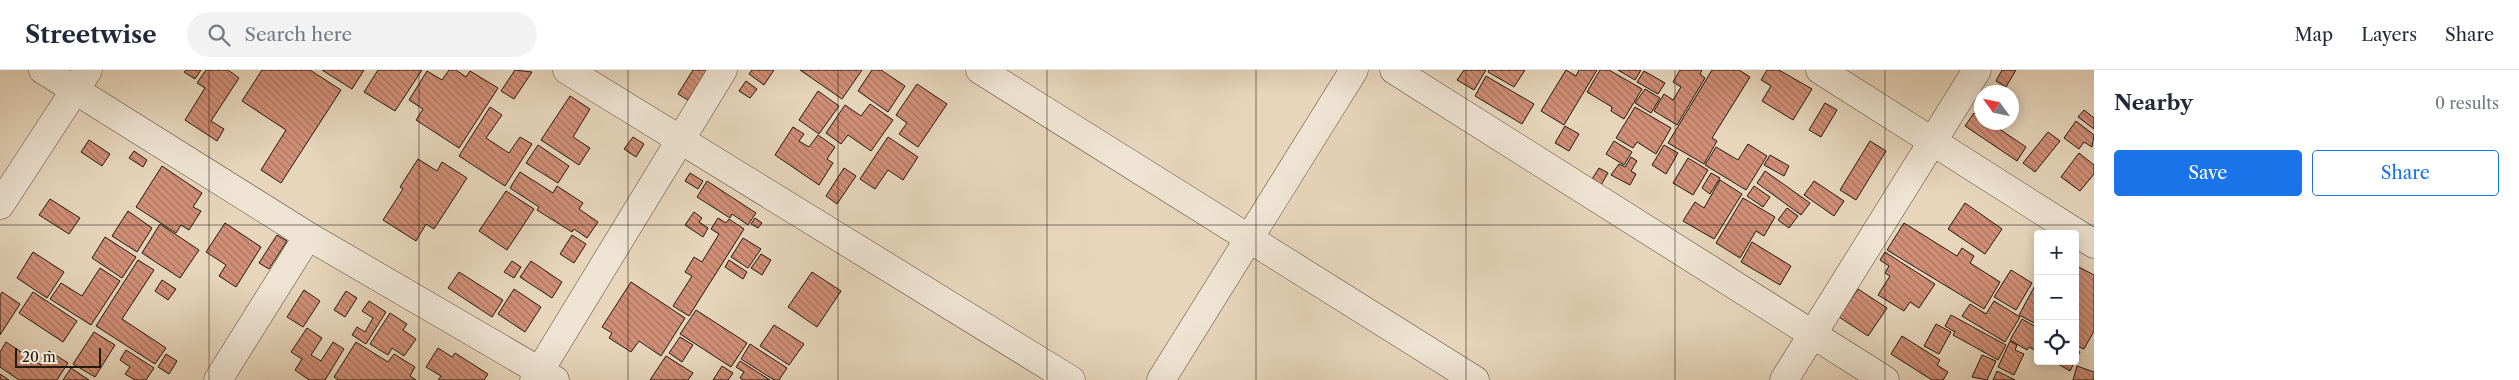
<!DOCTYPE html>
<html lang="en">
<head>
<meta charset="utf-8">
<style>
  :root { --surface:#fff; --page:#f2f2f3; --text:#1f2937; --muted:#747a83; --line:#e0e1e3; --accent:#1a73e8 }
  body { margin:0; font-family:"Libre Caslon Text",serif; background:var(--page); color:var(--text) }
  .controls { position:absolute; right:15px; bottom:15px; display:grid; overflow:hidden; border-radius:5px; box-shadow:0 2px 12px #0003 }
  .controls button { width:45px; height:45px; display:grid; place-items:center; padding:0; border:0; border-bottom:1px solid var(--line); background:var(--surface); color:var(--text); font:25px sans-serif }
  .compass { position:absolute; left:1974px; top:15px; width:45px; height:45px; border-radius:50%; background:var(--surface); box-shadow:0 2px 12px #0003; rotate:303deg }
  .scale { position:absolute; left:15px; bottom:12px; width:86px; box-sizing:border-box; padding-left:5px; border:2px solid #25190e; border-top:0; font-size:14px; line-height:18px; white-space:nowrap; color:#25190e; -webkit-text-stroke:4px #efe4d3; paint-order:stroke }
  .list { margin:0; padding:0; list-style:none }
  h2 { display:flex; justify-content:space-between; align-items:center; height:65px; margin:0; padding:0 20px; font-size:21px }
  h2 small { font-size:16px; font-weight:400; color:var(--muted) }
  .actions { display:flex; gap:10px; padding:15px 20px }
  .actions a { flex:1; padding:11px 0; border:1px solid var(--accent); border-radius:5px; text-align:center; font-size:18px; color:var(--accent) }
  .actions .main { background:var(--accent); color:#fff }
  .icon { flex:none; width:28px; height:28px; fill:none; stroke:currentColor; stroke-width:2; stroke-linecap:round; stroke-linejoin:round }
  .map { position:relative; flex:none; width:2094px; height:310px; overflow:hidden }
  header { display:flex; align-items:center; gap:30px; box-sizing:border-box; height:70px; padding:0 25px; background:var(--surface); border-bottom:1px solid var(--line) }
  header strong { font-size:24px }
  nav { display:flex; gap:28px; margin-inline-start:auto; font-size:18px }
  .search { width:350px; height:45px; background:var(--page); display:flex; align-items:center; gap:12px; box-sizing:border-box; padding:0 18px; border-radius:28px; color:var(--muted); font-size:19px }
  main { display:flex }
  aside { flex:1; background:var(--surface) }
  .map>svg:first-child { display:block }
  .building { fill:url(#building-back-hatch); stroke:#25190e }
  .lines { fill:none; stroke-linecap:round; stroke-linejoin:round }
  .minor-casing { stroke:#56483a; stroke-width:29 }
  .minor { stroke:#efe4d3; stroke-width:28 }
  .grid { fill:none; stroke:#25190e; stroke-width:1; stroke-opacity:0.55 }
</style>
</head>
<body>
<header>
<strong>Streetwise</strong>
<div class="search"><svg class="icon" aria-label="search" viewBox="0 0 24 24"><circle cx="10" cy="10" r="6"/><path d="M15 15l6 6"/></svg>Search here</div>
<nav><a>Map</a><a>Layers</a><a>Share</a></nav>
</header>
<main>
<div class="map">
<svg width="2094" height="310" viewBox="0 0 2094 310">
  <defs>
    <pattern id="building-back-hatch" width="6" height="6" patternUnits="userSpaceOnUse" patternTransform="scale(1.25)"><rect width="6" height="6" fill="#d18f77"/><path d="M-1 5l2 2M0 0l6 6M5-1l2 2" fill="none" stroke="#a97460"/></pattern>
  </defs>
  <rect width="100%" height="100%" fill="#e7d6bc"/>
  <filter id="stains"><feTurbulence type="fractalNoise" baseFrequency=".004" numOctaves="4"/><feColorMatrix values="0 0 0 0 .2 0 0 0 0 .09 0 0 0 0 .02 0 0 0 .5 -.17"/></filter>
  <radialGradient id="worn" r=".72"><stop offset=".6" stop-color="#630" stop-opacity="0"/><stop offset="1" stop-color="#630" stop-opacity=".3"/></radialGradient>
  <!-- building -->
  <path class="building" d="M186,0h15l-6,9 -11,-7z
    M206,0h22l11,8 -28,43 13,8 -7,12 -32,-21 20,-32 -8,-5z
    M262,0h48l31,20 -60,93 -20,-13 25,-40 -44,-29z
    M322,0h42l-12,19z
    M378,0h44l-27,41 -31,-19z
    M449,0h7l10,7 4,-6 28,17 -39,60 -43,-28 7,-11 -14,-9 18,-29 15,9z
    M515,0l17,2 -18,27 -13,-8z
    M693,0h15l-20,30 -10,-6z
    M752,0h22l-10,15 -15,-11z
    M800,0h62l-20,29z
    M872,0h9l24,16 -17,26 -30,-21z
    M1464,0h22l-12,20 -17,-10z
    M1489,0h36l-11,17 -26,-15z
    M1566,0l10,6 3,-6h18l-33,55 -23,-14z
    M1600,0h9l33,19 -18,30 -13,-8 1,-4 -25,-15z
    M1618,0h23l-6,10z
    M1680,0h22l-2,4 5,4 -28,47 -23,-14 10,-17 9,6 8,-13 -8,-5z
    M1712,0h27l11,7 -38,61 5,3 -13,23 -36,-21z
    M1767,0h12l33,19 -19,31 -31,-19 9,-15 -10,-6z
    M2002,0h14l-10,17 -10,-6z
    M1644,1l21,12 -7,11 -21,-12z
    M1486,6l48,28 -12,20 -47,-28z
    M746,11l11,8 -7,9 -11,-7z
    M917,14l30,20 -29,43 -19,-13 8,-11 -11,-8z
    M1645,19l15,9 -9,15 -16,-10z
    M818,21l21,15 -20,28 -20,-14z
    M570,26l20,13 -17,28 17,11 -11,17 -38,-25z
    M1825,33l12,7 -16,27 -12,-7z
    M870,34l23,16 -22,31 -23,-16 -7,9 -15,-11 19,-28 16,11z
    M490,37l12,8 -16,23 23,15 11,-16 12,7 -27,42 -46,-30z
    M1635,37l36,21 -15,26 -19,-12 -4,6 -17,-10z
    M2084,40l10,8v11l-16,-12z
    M1974,43l8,5v4h7l37,25 -9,14 -52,-35z
    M2076,51l18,14 -2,12 -8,-5 -5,7 -15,-11z
    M1565,56l14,8 -10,17 -14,-8z
    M793,57l11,7 -5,7 10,6 9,-12 17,12 -8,12 6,4 -14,22 -44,-30z
    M2048,62l12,9 -25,31 -12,-9z
    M633,67l11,7 -8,13 -12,-8z
    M888,67l30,20 -15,23 -15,-10 -13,19 -15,-10z
    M89,70l21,14 -8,12 -21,-14z
    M1614,71l18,11 -8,13 -18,-11z
    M1870,71l16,10 -30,49 -16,-10z
    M1748,74l19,12 -21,34 -41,-25 11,-18 22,13z
    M538,75l31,21 -11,17 -32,-20z
    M1664,75l14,8 -12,21 -14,-9z
    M134,81l13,9 -4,7 -14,-9z
    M2079,83l15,12v9l-14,17 -19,-14z
    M1770,85l19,11 -5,10 -20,-11z
    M1631,87l6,4 -6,10 5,3 -6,11 -19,-10 8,-11 6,3z
    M1688,88l20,12 -15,25 -20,-12z
    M418,89l19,12 5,-9 25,16 -33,51 -8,-5 -10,17 -33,-21 20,-31 -3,-2z
    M162,96l40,27 -9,14 8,4 -12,19 -8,-5 -5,8 -40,-26z
    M844,98l12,8 -19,28 -11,-8z
    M1599,98l9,5 -7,12 -9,-6z
    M1765,101l45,32 -9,12 -44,-32z
    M520,102l33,21 4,-7 26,17 -4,6 19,13 -11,16 -13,-9 -2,3 -35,-22 2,-3 -29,-19z
    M690,103l13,8 -5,8 -13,-8z
    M1711,103l9,5 -10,16 -8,-6z
    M1720,110l22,14 -28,45 -31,-18 12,-19 9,6z
    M707,111l49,32 -8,12 -16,-11 -2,4 -33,-21z
    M1814,111l30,20 -10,15 -30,-21z
    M1754,116l16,11 -7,10 -16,-11z
    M506,121l28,18 -27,41 -28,-19z
    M1743,128l32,19 -11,19 -8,-5 -16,27 -24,-15z
    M50,129l30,19 -11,16 -30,-19z
    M1965,133l37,26 -17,25 -37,-25z
    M1787,138l11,8 -9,12 -11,-8z
    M128,141l24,17 -15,24 -25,-16z
    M694,142l8,6 -3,4 9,6 -5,9 -18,-12z
    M718,148l8,5 3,-4 15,10 -55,87 -16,-10 19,-30 -7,-4 9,-15 8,5 17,-28 -8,-5z
    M755,148l7,5 -4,5 -7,-4z
    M225,153l36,24 -25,40 -17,-11 7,-11 -20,-13z
    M1904,153l53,33 5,-8 12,8 -4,7 30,19 -16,27 -97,-59z
    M160,154l39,26 -19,28 -38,-25z
    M277,165l10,6 -18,28 -10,-6z
    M572,165l14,9 -12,19 -14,-9z
    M105,167l31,20 -14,21 -30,-20z
    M743,168l18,11 -13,19 -17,-11z
    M1752,172l39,24 -11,19 -39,-23z
    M33,182l31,20 -17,26 -30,-20z
    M1885,182l50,32 -16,24 -9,-6 -6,9 -26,-16 12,-19 -5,-3 4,-7 -9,-6z
    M761,184l10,6 -9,15 -11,-7z
    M138,190l16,10 -32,49 44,29 -11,16 -59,-38z
    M729,190l18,12 -4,7 -18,-12z
    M512,191l9,6 -7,11 -10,-6z
    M531,191l31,21 -10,16 -32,-21z
    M2075,195l19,10v56l-10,18 -9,-4z
    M100,198l20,13 -29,44 -41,-26 11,-16 21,13z
    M2011,200l21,13 -16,27 -22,-13z
    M459,202l44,28 -11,17 -44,-29z
    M812,202l29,19 -24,36 -29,-20z
    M162,210l14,9 -8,11 -13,-9z
    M2038,210v45l-19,-10z
    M631,212l54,36 -24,38 -22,-15 -8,11 -22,-14 3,-5 -10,-6z
    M514,219l27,18 -16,25 -27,-18z
    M1858,219l29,19 -19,28 -29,-19z
    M304,220l16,11 -17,26 -16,-10z
    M346,221l11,7 -12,19 -11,-7z
    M2,222l18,12 -20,31v-39z
    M33,222l44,29 -14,21 -44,-29z
    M369,231l17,11 -20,32 -14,-9 5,-8 8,5 8,-14 -11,-7z
    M1994,231l26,16 -15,25 -43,-26 8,-12 16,10z
    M696,240l51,33 -16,24 -51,-33z
    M390,243l17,11 -4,6 13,9 -12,17 -12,-8 -4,7 -18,-11z
    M1951,245l55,30 -8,15 -45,-25 2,-3 -10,-6z
    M2022,249l16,9v24l-9,-5 -2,3 -17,-10z
    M1936,254l15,8 -12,22 -15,-8z
    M774,255l30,19 -15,21 -29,-19z
    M307,258l15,10 -11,17 10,6 12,-19 11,7 -19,31h-16l-14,-10 7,-11 -11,-7z
    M94,262l21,13 -20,32 -22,-13z
    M1902,266l38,24 -3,5 11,7 -5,8h-11l-41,-26z
    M680,267l13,8 -11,17 -13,-9z
    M2010,271l7,4 -2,5 9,4 -10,21 -16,-8z
    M6,272l35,23 8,-14 19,12 -11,17h-38l-19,-13v-15z
    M356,272l32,20 6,-8 21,13 -5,9 6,4h-78l-4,-3z
    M750,274l37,24 -8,12h-5l-33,-21z
    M438,278l14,9 3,-4 33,21 -4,6h-46l3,-4 -15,-9z
    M2075,279l5,3 -5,9z
    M126,280l28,18 -8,12h-11l-10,-6 5,-7 -10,-7z
    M166,284l11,7 -8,13 -11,-7z
    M1982,285l14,6 -9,19 -15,-3z
    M666,286l27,17 -5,7h-38z
    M740,291l30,19h-27l-3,-2 4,-6 -8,-5z
    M2053,291h22l-5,10z
    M722,296l11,7 -5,7h-15z
    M2077,296l17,6v8h-21z
    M71,298l18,12h-26z
    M1997,301l18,9h-22z
    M0,304l9,6h-9z"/>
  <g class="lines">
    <!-- minor casing -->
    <g class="minor-casing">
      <path id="minor" d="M43,0l265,166 247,144
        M567,0l504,310
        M980,0l495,310
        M1394,0l491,310
        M1820,0l274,174
        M0,135l88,-135
        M218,310l90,-144
        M534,310l189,-310
        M1161,310l193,-310
        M1784,310l193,-310"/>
    </g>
    <!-- minor -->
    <use href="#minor" class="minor"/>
  </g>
  <!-- grid -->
  <path class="grid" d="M209,0v310M419,0v310M628,0v310M838,0v310M1047,0v310M1256,0v310M1466,0v310M1675,0v310M1885,0v310M0,155h2094"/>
  <rect width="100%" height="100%" filter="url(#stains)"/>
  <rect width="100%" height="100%" fill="url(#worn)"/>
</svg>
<div class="controls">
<button>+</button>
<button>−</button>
<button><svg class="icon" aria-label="locate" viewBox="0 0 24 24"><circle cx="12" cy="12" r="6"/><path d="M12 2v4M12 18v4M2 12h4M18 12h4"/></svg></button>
</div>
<svg class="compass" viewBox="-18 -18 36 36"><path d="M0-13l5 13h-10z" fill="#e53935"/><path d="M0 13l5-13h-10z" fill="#747a83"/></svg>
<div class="scale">20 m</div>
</div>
<aside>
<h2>Nearby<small>0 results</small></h2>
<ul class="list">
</ul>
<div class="actions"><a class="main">Save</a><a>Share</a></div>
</aside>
</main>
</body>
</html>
